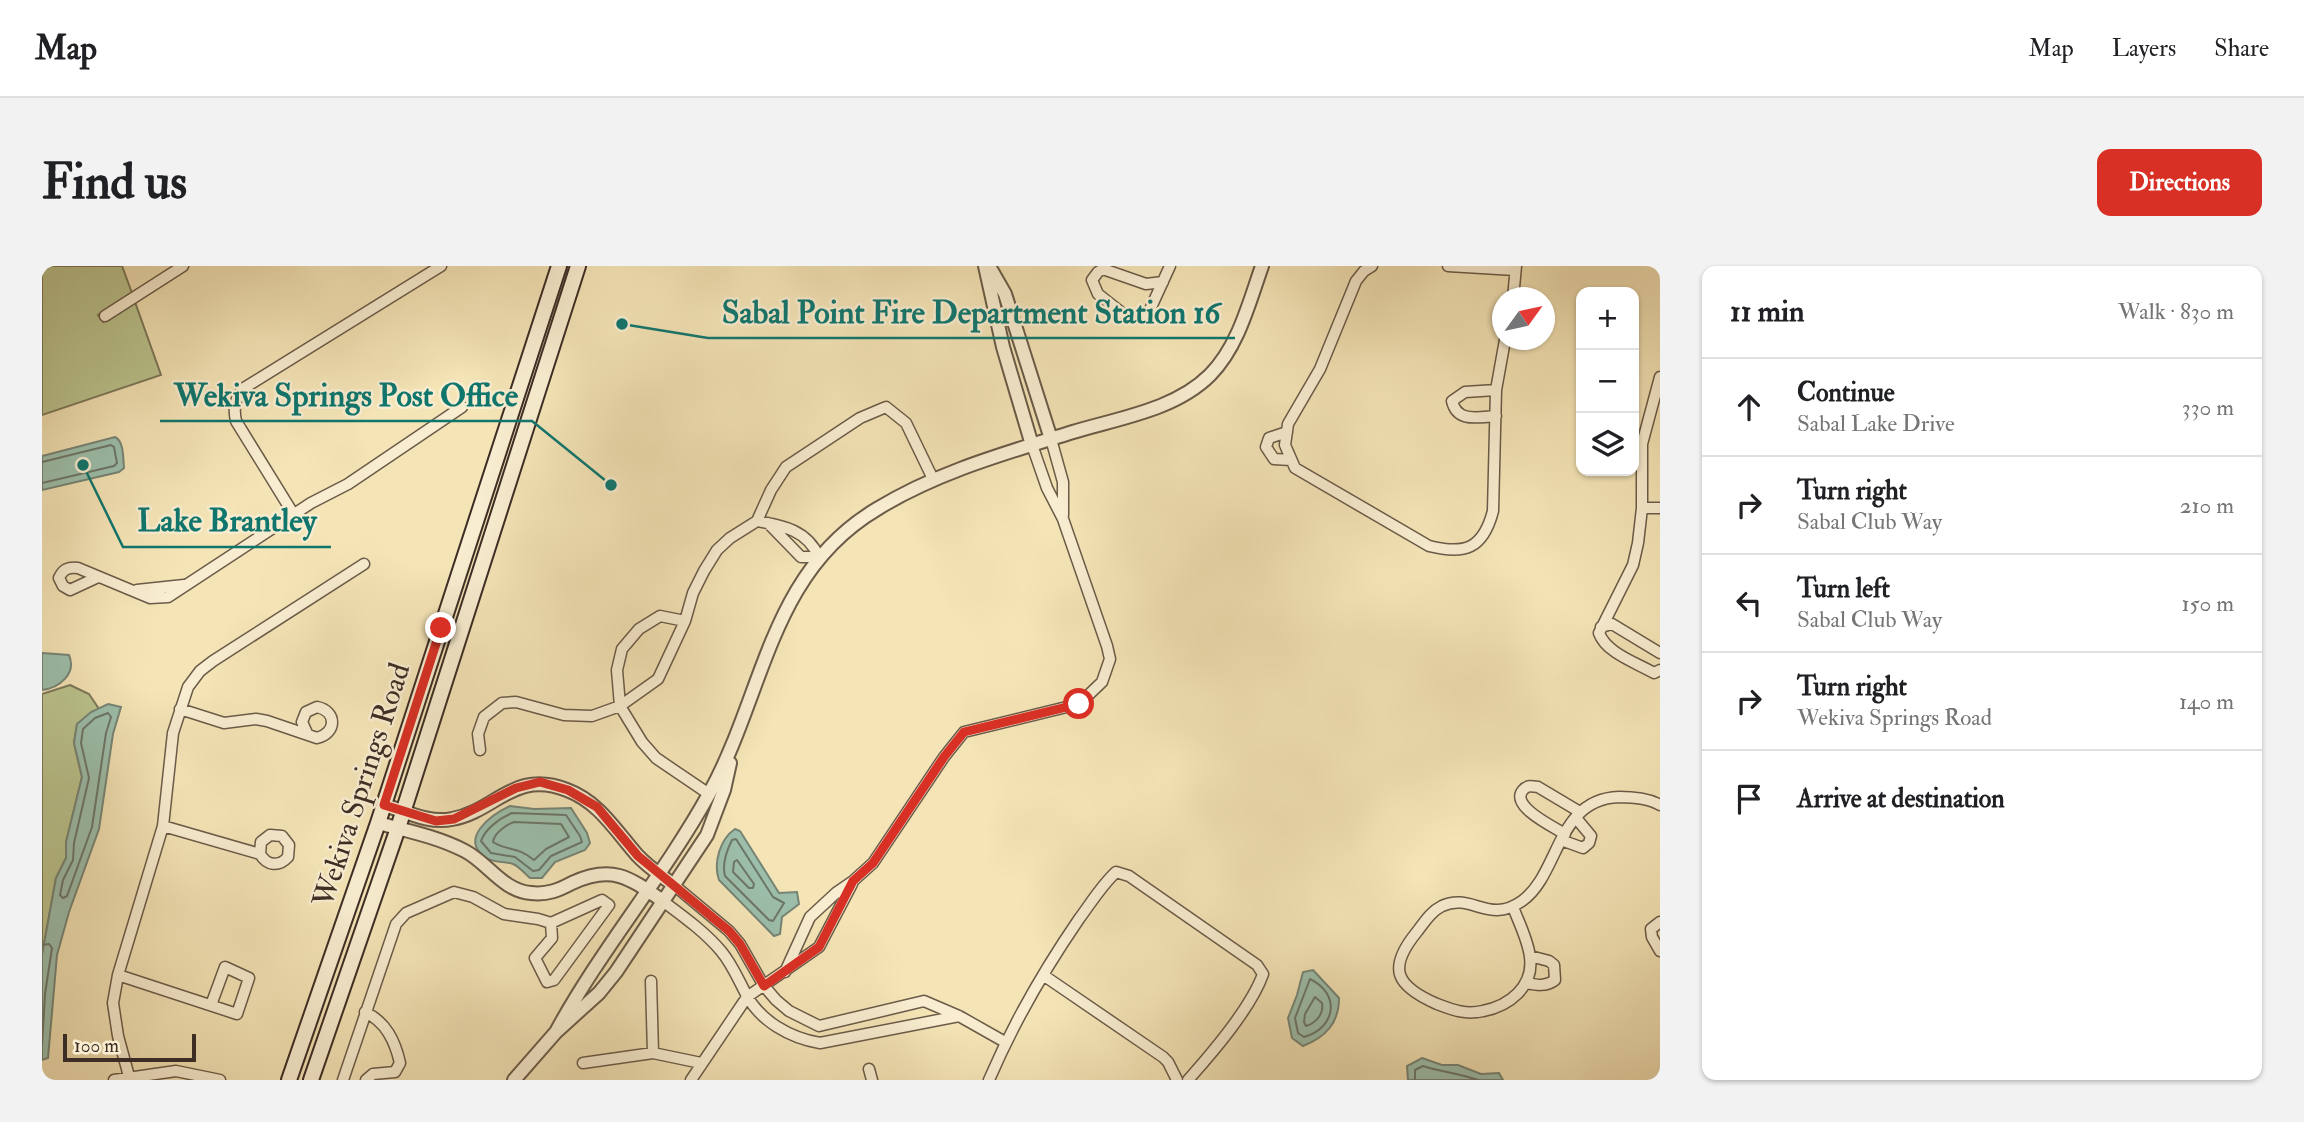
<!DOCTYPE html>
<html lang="en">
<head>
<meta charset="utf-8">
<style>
  :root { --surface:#fff; --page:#f2f2f2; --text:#202124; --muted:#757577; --line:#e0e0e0; --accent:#d93025 }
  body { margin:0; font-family:"IM FELL Double Pica",serif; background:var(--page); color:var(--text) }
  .controls { position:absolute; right:21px; top:21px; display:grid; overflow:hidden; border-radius:14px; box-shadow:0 2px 5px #0004 }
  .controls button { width:63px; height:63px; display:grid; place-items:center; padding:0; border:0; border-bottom:2px solid var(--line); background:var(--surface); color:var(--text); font:35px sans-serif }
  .compass { position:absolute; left:1450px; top:21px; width:63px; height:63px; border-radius:50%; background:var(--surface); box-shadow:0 2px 5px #0004; rotate:57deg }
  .scale { position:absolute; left:21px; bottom:18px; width:133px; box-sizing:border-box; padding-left:7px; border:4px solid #3d2d25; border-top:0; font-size:19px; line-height:24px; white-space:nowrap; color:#3d2d25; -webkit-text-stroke:5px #f8edd0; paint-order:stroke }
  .stop { position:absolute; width:21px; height:21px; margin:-16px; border:5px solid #d93025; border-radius:50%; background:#fff }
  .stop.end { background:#d93025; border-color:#fff; box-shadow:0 2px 7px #0008 }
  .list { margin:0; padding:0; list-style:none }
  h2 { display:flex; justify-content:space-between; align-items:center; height:91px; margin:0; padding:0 28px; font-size:30px }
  h2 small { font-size:23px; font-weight:400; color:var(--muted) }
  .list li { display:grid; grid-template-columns:46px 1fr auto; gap:21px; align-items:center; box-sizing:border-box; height:98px; padding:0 28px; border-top:2px solid var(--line) }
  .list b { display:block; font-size:26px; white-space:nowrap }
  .list p { margin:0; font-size:23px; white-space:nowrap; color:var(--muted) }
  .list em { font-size:23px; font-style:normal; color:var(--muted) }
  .icon { flex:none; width:38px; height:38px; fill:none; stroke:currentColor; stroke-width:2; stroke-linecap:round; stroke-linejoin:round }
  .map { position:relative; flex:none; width:1618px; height:814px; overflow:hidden; border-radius:14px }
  header { display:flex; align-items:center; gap:42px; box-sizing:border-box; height:98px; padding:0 35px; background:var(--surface); border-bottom:2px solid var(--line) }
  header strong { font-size:33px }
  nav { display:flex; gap:38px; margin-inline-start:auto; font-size:24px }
  .intro { display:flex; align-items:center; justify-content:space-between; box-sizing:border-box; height:168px; padding:0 42px }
  h1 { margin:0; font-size:49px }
  .button { padding:18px 32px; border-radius:14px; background:var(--accent); color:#fff; font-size:24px; font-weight:700 }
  main { display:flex; gap:42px; padding:0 42px }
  aside { flex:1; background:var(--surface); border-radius:14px; box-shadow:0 2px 5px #0004 }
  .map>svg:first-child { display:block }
  .green { fill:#bbc48e; stroke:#7c785a; stroke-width:2 }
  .water { fill:#9cbfac; stroke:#768576; stroke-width:2 }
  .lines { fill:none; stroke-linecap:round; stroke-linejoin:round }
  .shore { stroke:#6c7668; stroke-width:2 }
  .minor-casing { stroke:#6b5b49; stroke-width:13 }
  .tertiary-casing { stroke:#6b5b49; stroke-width:16 }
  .secondary-casing { stroke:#3d2d25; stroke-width:18 }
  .minor { stroke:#f8edd0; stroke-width:10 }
  .tertiary { stroke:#f8edd0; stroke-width:12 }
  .secondary { stroke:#f8edd0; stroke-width:14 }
  .route { stroke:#d93025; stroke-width:9 }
  .labels { text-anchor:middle; stroke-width:5; stroke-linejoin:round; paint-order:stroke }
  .street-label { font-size:30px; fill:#3d2d25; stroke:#f8edd0 }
  .leader { fill:none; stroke:#0f766e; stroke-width:2.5 }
  .callout-dot { fill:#0f766e; stroke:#f8edd0; stroke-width:2.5 }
  .callout-label { font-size:32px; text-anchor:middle; font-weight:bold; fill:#0f766e; stroke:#f8edd0; stroke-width:5; stroke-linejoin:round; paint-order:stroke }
</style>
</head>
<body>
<header>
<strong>Map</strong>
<nav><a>Map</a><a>Layers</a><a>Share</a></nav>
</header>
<div class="intro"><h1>Find us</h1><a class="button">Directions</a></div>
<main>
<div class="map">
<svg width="1618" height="814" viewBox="0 0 1618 814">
  <rect width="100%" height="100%" fill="#f4e4b6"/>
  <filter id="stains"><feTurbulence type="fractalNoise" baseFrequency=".00286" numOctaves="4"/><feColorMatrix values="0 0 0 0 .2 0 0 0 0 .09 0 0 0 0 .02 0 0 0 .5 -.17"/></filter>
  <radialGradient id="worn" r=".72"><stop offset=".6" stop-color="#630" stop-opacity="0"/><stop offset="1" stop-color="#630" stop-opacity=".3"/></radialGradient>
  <!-- green -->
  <path class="green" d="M9,0h71l10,27 -34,22 5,7 32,-20 26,73 -119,40v-144z
    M28,419l19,9 10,15 -22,15 -3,19 8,34 -16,65v16l-10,20 -14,77v-261z"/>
  <!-- water -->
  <path class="water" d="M73,171c9,4 8,21 9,31l-5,4 -77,18v-34z
    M0,387l27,2c8,19 -10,33 -27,35z
    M66,438l13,3 -8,27 -14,95 -30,83 -12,43 -9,103 -6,2v-105l14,-77 10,-20v-16l16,-65 -8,-34 3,-19 14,-12z
    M468,540l24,3 37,-1 16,25 3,10 -5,7 -30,12 -13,16h-12c-5,-4 -10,-11 -17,-14 -8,-3 -20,-1 -27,-6 -28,-19 5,-43 24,-52z
    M693,563l5,2 39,62 18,-1 2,12 -17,13 -2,17 -6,2 -55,-56c-6,-17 1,-41 16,-51z
    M1271,704l26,28c0,25 -13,39 -36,48l-11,-8 -4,-20 9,-23 6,-23z
    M1380,792l20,7h16l23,9 18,-1 4,7h-95l-1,-14z"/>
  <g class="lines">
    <!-- shore -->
    <path class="shore" d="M0,196l69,-17 3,2 3,16 -3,3 -72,17
      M66,447l3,4 -5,16 -14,94 -25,69 -4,2 -3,-3 3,-15 10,-20 1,-17 15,-65 -8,-35 2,-14 12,-11z
      M470,547l54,2 14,21 2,6 -31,14 -12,14 -6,1 -18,-14 -24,-4 -10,-12c4,-12 19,-23 31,-28z
      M472,556l47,2 8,13 -23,12 -12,11c-17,-14 -27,-9 -41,-18 1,-9 13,-17 21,-20z
      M694,573l37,58 11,6 -11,18 -4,-1 -44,-44c-3,-11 2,-26 7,-36z
      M695,594l17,24 -1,4h-4l-16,-16 1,-10z
      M0,679l7,-1 3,4 -7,46 -3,51
      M1268,713c31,15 26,49 -6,58l-6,-4 -3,-15z
      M1273,731l7,6c2,11 -6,20 -16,23l-2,-4 1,-8z
      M1373,814v-10l8,-4c18,6 36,7 55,14"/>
    <!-- minor casing -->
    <g class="minor-casing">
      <path id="minor" d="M1330,0l-8,5 -8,10 -36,88 -32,55 -3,21 10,23 134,78c36,9 54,3 64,-35l3,-121 9,-50
        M1406,0l67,4
        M1121,16l-17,2 -43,-15 -5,3 -6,8 6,14 28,22 13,2 9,-4 22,-48
        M1471,32l3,-32
        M63,50l78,-50
        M1618,111l-18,67v64l-4,35 -5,22 -34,68c7,20 38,30 55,40l6,-3
        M1454,150c-18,1 -39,7 -44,-15l13,-9 31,-2
        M1245,166l-18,6 -3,9 8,12 17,1
        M1009,173l12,43v33
        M1600,242h18
        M252,249l-58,-94c-3,-14 -1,-22 8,-33l197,-122
        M715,255l14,-31 15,-23 74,-49 26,-11 20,16 27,56
        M715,255c27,5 50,9 62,36h-18l-33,-34
        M56,311l-28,13 -7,-4 -4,-8c4,-9 9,-11 19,-10l72,30 18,-1 143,-94 37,-19 114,-77
        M95,324l47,-5
        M643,355l-25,-5 -21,13 -17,20 -5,21 3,36 22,36 14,16 53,36
        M1559,361l11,-3 48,29
        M138,443l44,14 32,-4 11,2 50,17c20,-5 20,-27 0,-31l-11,5 -4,10 5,11
        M438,484l-2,-16 6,-17 18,-14 14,-1 48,13 28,1 28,-10 38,-27 27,-58 8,-28 11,-22 13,-21 13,-12 27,-17
        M121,560l97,28c7,12 19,13 28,3l1,-12 -7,-9 -12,-1 -9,7 -1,12
        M1523,568c-11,-7 -56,-28 -42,-44 4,-5 9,-4 15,-3l42,25
        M1519,574l22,8 6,-5 2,-7 -15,-18
        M633,620l54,45 11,13 24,42 12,14 13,11 30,15 105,-25 35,15 46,26
        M560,634l7,5 -55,75 -7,2 -12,-24 17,-20 -1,-15z
        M622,636c20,15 41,30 57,49 11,13 17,28 25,43 14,27 44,44 74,49l139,-27
        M1471,641c6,16 15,33 17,50 4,30 -21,49 -47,54 -18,4 -30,-1 -46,-7 -41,-18 -50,-35 -21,-71 8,-10 14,-21 26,-27 30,-14 46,19 80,-5 38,-27 34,-102 97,-104 14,0 29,1 41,8
        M1618,656l-9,7 1,8 8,14
        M743,706l25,-55 27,-25 16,-11 20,-18 71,-106 20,-25 115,-28 23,-22 8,-23 -3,-13 -44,-127 -16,-31 -15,-43
        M76,709l119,39 12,-36 -24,-11 -14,38
        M1001,709l120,82 5,5 9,18
        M609,715l2,72
        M1484,717c10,2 20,4 29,-3l-1,-15 -5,-4 -19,-5
        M323,746c21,10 30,29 35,51l-5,9 -22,2 -7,6
        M541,797l70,-10 48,10
        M827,803l3,11
        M72,814l62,-9 44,9
        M88,814l-12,-44 -5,-33 5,-28 45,-149 10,-93 15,-46 12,-16 13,-10 151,-97
        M301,814l53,-156 10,-11 48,-21 19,5 31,17 34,5 13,4
        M649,814l56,-83 72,-50 33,-63
        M947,814c24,-56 55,-110 90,-161 12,-16 22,-33 37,-47l13,4 128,89 6,9c-12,34 -50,78 -75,106"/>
    </g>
    <!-- tertiary casing -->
    <g class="tertiary-casing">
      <path id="tertiary" d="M943,0l18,81 29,98
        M947,0l16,28 46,145
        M342,539c21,6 45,19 68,14 44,-8 62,-50 115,-29 32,12 48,40 70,65 11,12 25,21 38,31
        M336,557c30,8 60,14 87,28 23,12 38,40 66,42 16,2 28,-3 41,-10 41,-19 58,-5 92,19
        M514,766c45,-83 107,-155 153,-238 56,-101 60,-221 168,-285 60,-37 129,-56 196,-77 46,-14 102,-22 137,-57 28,-28 39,-72 52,-109
        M472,814l42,-48 43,-39 17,-21 91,-137 17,-45 6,-27"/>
    </g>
    <!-- secondary casing -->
    <g class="secondary-casing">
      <path id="secondary" d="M247,814l89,-257 181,-557
        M269,814l87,-252 180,-562"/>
    </g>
    <!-- minor -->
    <use href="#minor" class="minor"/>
    <!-- tertiary -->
    <use href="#tertiary" class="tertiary"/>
    <!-- secondary -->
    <use href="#secondary" class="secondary"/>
  </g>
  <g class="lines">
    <!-- route -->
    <path class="route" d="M399,362l-57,177 52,16 18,-2 62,-31 24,-6 28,8 29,17 41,49 91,75 11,13 24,42 55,-39 34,-66 20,-18 71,-106 20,-25 115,-28"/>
  </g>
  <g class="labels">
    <!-- street labels -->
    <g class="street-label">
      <text transform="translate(319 519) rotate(-72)" y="10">Wekiva Springs Road</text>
    </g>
  </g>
  <!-- callouts -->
  <path class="leader" d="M580 58L666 72H1193M569 219L490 155H118M41 199L81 281H289"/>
  <g class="callout-dot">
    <circle cx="580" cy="58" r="7"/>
    <circle cx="569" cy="219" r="7"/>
    <circle cx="41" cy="199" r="7"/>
  </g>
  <g class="callout-label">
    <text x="929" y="57">Sabal Point Fire Department Station 16</text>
    <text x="304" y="140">Wekiva Springs Post Office</text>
    <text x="185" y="265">Lake Brantley</text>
  </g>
  <rect width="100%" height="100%" filter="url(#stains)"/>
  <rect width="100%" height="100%" fill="url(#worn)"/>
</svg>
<div class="controls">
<button>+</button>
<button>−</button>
<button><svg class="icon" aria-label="layers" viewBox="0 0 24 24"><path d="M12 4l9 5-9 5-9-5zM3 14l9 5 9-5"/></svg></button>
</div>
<svg class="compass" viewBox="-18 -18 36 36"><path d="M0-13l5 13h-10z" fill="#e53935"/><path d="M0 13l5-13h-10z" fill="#757577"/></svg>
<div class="scale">100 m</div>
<div class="stop" style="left:1037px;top:438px"></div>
<div class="stop end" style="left:399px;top:362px"></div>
</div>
<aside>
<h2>11 min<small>Walk · 830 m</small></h2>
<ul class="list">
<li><svg class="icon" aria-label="ahead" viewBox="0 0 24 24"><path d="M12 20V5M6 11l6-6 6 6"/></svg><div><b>Continue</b><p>Sabal Lake Drive</p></div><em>330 m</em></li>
<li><svg class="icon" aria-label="right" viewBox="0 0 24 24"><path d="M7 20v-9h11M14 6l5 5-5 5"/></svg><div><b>Turn right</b><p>Sabal Club Way</p></div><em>210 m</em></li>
<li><svg class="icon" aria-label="left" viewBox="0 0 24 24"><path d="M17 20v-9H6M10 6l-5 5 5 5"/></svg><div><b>Turn left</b><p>Sabal Club Way</p></div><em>150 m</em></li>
<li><svg class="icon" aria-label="right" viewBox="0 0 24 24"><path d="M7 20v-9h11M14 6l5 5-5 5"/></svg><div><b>Turn right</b><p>Wekiva Springs Road</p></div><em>140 m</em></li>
<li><svg class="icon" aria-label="arrive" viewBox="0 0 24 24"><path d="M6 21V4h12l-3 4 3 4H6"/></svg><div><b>Arrive at destination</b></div></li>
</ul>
</aside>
</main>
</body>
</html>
